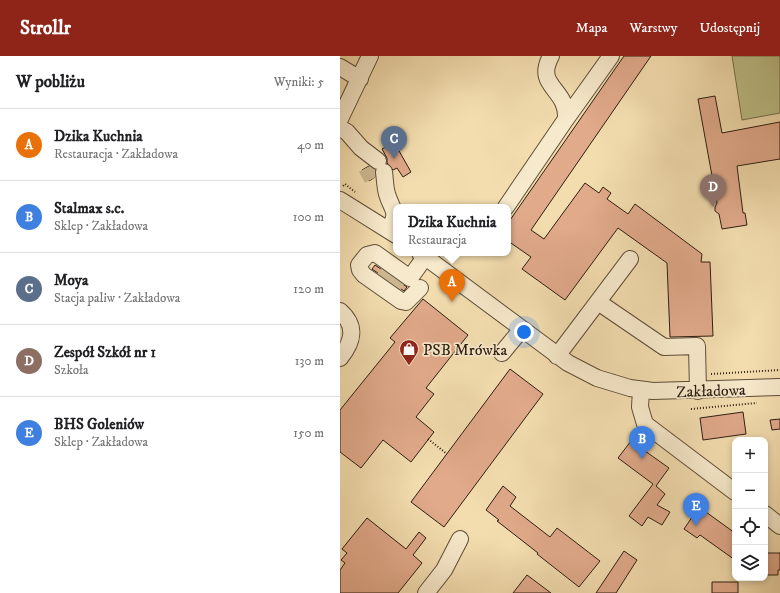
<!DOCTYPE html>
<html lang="pl">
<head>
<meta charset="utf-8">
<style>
  :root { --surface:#fff; --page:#f2f2f2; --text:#202124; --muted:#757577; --line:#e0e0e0; --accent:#8f2418 }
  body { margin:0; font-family:"IM FELL DW Pica",serif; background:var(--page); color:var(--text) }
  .controls { position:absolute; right:12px; bottom:12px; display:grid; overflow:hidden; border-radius:8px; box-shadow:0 2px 6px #0003 }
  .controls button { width:36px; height:36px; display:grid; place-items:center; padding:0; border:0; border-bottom:1px solid var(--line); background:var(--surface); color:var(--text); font:20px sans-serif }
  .you { position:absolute; left:184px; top:276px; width:14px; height:14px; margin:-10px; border:3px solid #fff; border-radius:50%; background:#1a73e8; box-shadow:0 0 0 6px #1a73e833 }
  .badge { display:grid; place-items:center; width:26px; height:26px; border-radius:50%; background:var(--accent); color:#fff; font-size:13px; font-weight:700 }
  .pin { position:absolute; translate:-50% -33px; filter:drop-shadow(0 1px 2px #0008) }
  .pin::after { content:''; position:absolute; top:21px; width:14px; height:12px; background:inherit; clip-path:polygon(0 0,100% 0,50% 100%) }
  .popup { position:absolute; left:53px; top:148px; width:118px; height:52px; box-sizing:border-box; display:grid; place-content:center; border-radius:8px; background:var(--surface); filter:drop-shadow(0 1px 3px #0005); font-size:13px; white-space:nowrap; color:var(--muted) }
  .popup b { font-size:15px; color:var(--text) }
  .popup::after { content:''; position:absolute; left:50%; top:100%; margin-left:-8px; border:8px solid transparent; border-top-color:var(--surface) }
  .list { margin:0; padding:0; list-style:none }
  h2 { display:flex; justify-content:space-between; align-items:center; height:52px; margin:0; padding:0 16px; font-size:17px }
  h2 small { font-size:13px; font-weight:400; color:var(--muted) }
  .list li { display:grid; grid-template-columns:26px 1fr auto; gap:12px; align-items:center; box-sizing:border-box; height:72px; padding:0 16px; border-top:1px solid var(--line) }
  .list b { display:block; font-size:15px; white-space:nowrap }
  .list p { margin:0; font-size:13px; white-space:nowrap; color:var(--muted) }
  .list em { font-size:13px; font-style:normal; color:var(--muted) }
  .icon { flex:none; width:22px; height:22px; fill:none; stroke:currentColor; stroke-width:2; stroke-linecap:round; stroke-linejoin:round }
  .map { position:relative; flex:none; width:440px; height:537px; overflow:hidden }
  header { display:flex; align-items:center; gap:24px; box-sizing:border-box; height:56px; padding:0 20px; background:var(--accent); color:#fff }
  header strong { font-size:19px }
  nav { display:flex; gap:22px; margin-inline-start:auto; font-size:14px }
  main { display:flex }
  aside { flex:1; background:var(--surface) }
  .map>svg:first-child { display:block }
  .green { fill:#bec088; stroke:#766e4c }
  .building { fill:#e1aa8b; stroke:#2d1d11 }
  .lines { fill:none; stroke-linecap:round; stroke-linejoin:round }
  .minor-tunnel { stroke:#cbb78f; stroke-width:16; stroke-dasharray:16 8; stroke-linecap:butt }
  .minor-casing { stroke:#5e4d38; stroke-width:18 }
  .path { stroke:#2d1d11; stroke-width:2; stroke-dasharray:1 2; stroke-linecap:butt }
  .minor { stroke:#f7e9cb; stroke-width:16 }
  .labels { text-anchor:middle; stroke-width:3.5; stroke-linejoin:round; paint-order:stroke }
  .poi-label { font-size:16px; fill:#2d1d11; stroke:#f7e9cb; text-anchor:start }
  .street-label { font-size:16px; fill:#2d1d11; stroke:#f7e9cb }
</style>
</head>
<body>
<header>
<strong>Strollr</strong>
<nav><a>Mapa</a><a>Warstwy</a><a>Udostępnij</a></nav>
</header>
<main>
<aside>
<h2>W pobliżu<small>Wyniki: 5</small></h2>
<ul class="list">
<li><span class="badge" style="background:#e8710a">A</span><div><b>Dzika Kuchnia</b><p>Restauracja · Zakładowa</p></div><em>40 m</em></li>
<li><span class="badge" style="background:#3f7fe0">B</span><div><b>Stalmax s.c.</b><p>Sklep · Zakładowa</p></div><em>100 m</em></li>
<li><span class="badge" style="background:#5c6f8a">C</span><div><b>Moya</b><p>Stacja paliw · Zakładowa</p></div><em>120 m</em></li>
<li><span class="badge" style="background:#8d6e63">D</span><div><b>Zespół Szkół nr 1</b><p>Szkoła</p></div><em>130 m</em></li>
<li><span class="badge" style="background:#3f7fe0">E</span><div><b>BHS Goleniów</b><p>Sklep · Zakładowa</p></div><em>150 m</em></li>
</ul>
</aside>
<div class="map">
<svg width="440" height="537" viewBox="0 0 440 537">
  <rect width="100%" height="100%" fill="#f3ddaf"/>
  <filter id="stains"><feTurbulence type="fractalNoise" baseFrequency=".005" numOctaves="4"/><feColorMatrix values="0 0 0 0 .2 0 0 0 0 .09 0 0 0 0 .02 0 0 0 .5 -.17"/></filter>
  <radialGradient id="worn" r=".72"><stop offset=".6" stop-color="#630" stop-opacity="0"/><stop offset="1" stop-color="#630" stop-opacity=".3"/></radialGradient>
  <!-- green -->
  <path class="green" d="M392,0h48v57l-38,7z"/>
  <!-- building -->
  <path class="building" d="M284,0h27l-120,174 13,9 41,-56 14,10 4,-6 8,6 -4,6 21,15 7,-10 67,50 -1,8h9l3,74 -43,1 -3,-74 -49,-35 -53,72 -43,-31 9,-12 -23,-16v-18z
    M375,40l7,37 58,-11v37l-43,7 6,47h2l2,12 -25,4 -3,-15 -4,-3v-4l2,-4 -19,-104z
    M54,86l17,30 -8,5 -6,-9 -4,2 -6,-7v-5l-5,-9z
    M29,110l6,4v7l-6,4 -7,-11z
    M35,209l32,22 -3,4 -32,-22z
    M83,243l45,36 -42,53 8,6 -18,23 18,15 -23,30 -28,-22 -22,28 -21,-16v-42l55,-68 -5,-4z
    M170,313l33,25 -99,133 -33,-25z
    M403,356l3,22 -43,6 -3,-22z
    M440,363v10l-8,1 -2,-10z
    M291,385l38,27 -13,18 9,8 -8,11 13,7 -8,13 -14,-8 -6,9 -13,-10 24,-32 -35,-26z
    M163,430l13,11 -6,9 40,31 7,-9 43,33 -21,26 -42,-33 1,-1 -41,-32 2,-1 -13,-10z
    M359,451l36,26v27l-35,-25 -3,3 -13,-9z
    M27,462l39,31 13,-17 7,6 -13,17 9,8 -24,30h-58v-23l5,-7 -4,-3 6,-7 -5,-4z
    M284,495l13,9 -21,33h-20z
    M425,497h15v17h-2v5h-13z
    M187,519l24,18h-38z
    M372,526h26v11h-26z"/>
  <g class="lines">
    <!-- minor-tunnel -->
    <path class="minor-tunnel" d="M26,112l6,11
      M43,224l6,-9
      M53,230l6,-8"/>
    <!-- minor casing -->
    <g class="minor-casing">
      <path id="minor" d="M0,11l20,12
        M0,63l30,-63
        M226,63l45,-63
        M0,72l7,4 14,16 17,13
        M44,116c1,7 1,15 3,22 6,19 12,16 2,36
        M0,144l56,35
        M166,151l60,-88c2,-31 -32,-32 -15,-63
        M80,197l148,110 29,15 33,10 23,3 127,-4
        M80,232l-14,14 -5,-1 -37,-26 -4,-5 -1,-5 8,-10 8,-2 35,25 15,-21
        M258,246l66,45 33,-1 1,45
        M0,255c17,15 13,31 0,47
        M162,297l19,-23
        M217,300l73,-97
        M301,334l-1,17 5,17 90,68
        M425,458l15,12
        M86,537l18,-23 16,-31"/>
    </g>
    <!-- path -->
    <path class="path" d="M3,130l2,-2 10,8
      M371,318l69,-4
      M351,353l66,-6
      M88,383l19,15"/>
    <!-- minor -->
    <use href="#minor" class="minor"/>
  </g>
  <!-- icons -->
  <defs>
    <g id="shop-pin" transform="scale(1)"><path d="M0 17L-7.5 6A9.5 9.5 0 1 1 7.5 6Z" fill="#8f2418" stroke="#f7e9cb"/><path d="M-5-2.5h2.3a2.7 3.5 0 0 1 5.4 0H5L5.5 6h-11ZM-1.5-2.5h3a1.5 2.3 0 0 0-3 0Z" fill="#fff"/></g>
  </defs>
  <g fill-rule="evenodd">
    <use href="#shop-pin" x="69" y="293"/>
  </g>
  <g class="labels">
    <!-- poi labels -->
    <g class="poi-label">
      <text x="83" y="299">PSB Mrówka</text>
    </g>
    <!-- street labels -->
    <g class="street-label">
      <text transform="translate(371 334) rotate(-2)" y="6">Zakładowa</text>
    </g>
  </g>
  <rect width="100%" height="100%" filter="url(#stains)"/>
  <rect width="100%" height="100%" fill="url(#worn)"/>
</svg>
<div class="controls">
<button>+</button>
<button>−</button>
<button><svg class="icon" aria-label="locate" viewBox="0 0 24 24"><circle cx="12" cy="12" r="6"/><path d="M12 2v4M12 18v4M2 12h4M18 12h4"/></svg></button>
<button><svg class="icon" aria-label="layers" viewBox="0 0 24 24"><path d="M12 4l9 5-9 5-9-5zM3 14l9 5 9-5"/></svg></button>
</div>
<div class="you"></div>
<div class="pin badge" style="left:112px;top:246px;background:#e8710a">A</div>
<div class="popup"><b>Dzika Kuchnia</b>Restauracja</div>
<div class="pin badge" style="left:302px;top:403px;background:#3f7fe0">B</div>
<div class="pin badge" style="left:54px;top:103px;background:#5c6f8a">C</div>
<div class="pin badge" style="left:373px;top:151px;background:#8d6e63">D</div>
<div class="pin badge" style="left:356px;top:470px;background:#3f7fe0">E</div>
</div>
</main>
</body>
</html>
